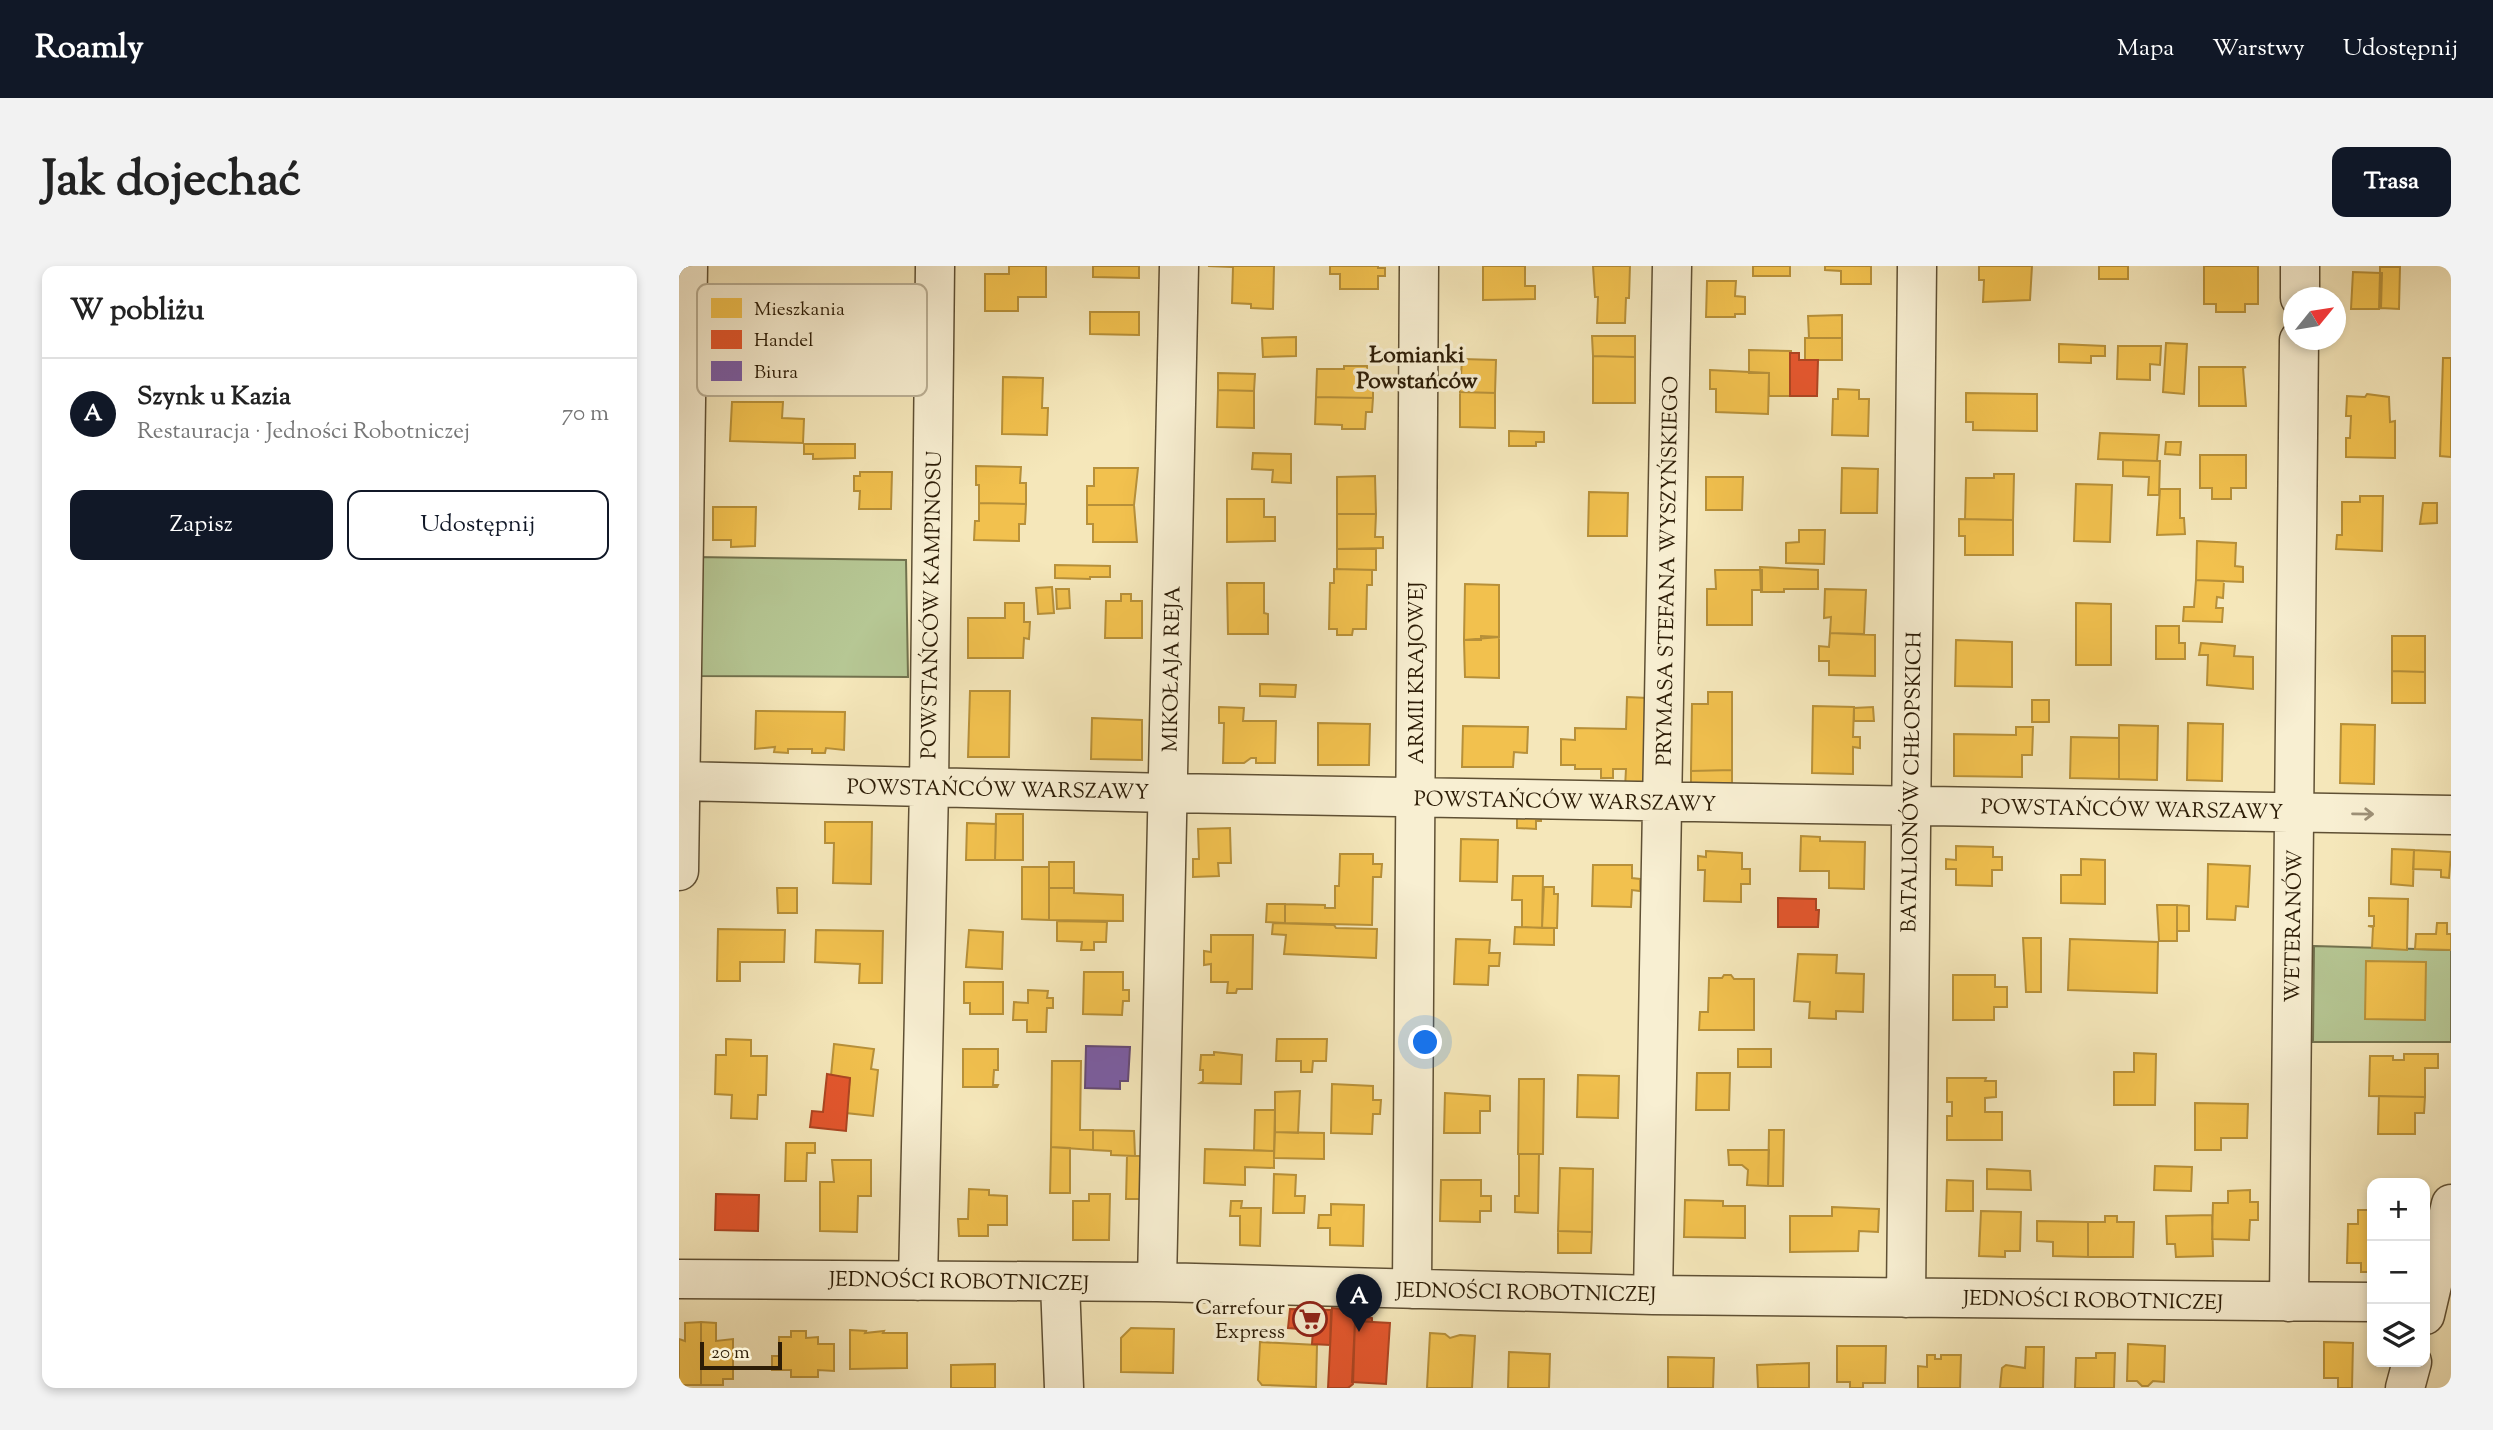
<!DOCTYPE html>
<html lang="pl">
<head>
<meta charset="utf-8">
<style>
  :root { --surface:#fff; --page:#f2f2f2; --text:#222; --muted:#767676; --line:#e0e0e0; --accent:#111827 }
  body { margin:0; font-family:"Sorts Mill Goudy",serif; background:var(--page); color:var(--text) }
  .controls { position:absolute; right:21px; bottom:21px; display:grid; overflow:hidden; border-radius:14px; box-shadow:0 4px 10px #0003 }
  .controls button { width:63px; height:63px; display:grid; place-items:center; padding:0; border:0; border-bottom:2px solid var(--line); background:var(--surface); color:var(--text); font:35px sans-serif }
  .compass { position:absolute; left:1604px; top:21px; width:63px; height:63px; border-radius:50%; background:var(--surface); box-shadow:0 4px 10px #0003; rotate:60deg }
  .scale { position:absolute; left:21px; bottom:18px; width:82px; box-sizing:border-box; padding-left:7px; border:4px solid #2d1d07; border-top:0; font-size:19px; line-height:24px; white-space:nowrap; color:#2d1d07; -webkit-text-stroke:5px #f8efd2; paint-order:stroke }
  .you { position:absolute; left:747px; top:777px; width:24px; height:24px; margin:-18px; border:5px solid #fff; border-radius:50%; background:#1a73e8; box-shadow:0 0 0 10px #1a73e833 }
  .badge { display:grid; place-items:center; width:46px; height:46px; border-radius:50%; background:var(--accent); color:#fff; font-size:23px; font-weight:700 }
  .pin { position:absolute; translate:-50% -58px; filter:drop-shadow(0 2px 4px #0008) }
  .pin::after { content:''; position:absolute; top:37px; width:24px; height:21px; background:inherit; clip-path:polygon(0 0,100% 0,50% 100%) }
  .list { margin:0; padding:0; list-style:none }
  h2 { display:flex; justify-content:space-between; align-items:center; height:91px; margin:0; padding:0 28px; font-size:30px }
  h2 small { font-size:23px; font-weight:400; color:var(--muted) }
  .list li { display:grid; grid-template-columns:46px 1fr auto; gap:21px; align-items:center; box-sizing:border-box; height:112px; padding:0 28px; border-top:2px solid var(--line) }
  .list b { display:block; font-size:26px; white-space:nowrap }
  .list p { margin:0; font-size:23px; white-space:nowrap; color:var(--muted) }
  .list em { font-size:23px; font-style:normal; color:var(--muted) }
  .actions { display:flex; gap:14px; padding:21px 28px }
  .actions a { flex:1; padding:16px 0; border:2px solid var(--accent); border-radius:14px; text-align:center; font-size:24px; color:var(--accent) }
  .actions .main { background:var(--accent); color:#fff }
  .icon { flex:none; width:38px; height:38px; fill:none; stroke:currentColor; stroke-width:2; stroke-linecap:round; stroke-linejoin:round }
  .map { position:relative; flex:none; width:1772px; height:1122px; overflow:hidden; border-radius:14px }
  header { display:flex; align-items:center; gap:42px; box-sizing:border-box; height:98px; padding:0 35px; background:var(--accent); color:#fff }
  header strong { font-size:33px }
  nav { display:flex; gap:38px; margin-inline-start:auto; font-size:24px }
  .intro { display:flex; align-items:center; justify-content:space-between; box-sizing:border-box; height:168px; padding:0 42px }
  h1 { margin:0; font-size:49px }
  .button { padding:18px 32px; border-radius:14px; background:var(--accent); color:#fff; font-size:24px; font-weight:700 }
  main { display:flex; gap:42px; padding:0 42px }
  aside { flex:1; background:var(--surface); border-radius:14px; box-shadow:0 4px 10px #0003 }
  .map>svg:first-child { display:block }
  .green { fill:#b6c794; stroke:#72724e; stroke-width:2 }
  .homes { fill:#f2c14e; stroke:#b79039; stroke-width:2 }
  .shops { fill:#e4572e; stroke:#ad4622; stroke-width:2 }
  .offices { fill:#7b5ea7; stroke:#644a77; stroke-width:2 }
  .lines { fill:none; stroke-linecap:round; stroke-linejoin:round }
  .minor-casing { stroke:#5f5034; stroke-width:41 }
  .minor { stroke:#f8efd2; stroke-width:38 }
  .oneway { stroke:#9d9077 }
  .labels { text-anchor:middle; stroke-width:7; stroke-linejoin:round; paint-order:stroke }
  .street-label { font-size:21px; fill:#2d1d07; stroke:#f8efd2 }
  .poi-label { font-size:21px; fill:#2d1d07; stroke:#f8efd2; text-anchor:end }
  .neighbourhood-label { font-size:23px; font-weight:bold; fill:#2d1d07; stroke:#f8efd2 }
  .key { fill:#f8efd2; stroke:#bbb095; stroke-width:2 }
  .key-label { font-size:19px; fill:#2d1d07 }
</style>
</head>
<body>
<header>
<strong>Roamly</strong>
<nav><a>Mapa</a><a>Warstwy</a><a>Udostępnij</a></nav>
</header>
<div class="intro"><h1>Jak dojechać</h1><a class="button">Trasa</a></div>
<main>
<aside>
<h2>W pobliżu<small></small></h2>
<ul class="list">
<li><span class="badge">A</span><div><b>Szynk u Kazia</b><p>Restauracja · Jedności Robotniczej</p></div><em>70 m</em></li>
</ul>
<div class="actions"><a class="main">Zapisz</a><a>Udostępnij</a></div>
</aside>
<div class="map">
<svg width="1772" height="1122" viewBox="0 0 1772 1122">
  <rect width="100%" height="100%" fill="#f5e7ba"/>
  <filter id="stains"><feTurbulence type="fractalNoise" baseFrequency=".00286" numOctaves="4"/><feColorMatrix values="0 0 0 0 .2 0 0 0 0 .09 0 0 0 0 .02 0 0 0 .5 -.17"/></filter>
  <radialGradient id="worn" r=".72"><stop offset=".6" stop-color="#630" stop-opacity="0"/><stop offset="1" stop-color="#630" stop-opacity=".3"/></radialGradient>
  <!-- green -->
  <path class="green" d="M16,291l211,3 2,117 -214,-1z
    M1635,680l137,4v92h-138z"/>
  <!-- homes -->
  <path class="homes" d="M330,0h37v31h-28v14h-33v-37h24z
    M414,0h46v12l-46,-1z
    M529,0h66l-1,43 -22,-1v-4l-19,-1 1,-36z
    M651,0h48v2h7v8h-7v13h-38v-15h-10z
    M804,0h42v20h10v13l-52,1z
    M914,0h37l-1,32h-3l-1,25h-28l1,-26h-3z
    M1074,0h37v10h-37z
    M1146,0h46v18h-30v-13l-16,-1z
    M1300,0h53l-2,34 -47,2 1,-22h-5z
    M1420,0h29v13h-29z
    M1525,0h54v38h-13v8h-29v-8h-12z
    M1701,1h20l-1,42 -18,-1 1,-35h-2z
    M1674,6l27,1 -1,36h-28z
    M1028,15h29l-1,15 10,1v17h-10v3h-29z
    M411,46h49v23l-49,-1z
    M1163,49v23h-33l-1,-22z
    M913,70h43v21l-42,-1z
    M617,71v19l-33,1 -1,-19z
    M1126,72h37v22h-37z
    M1487,77l21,1 -3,50 -21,-2z
    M1380,78l46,2v10h-14v7l-32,-1z
    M1439,80h43l-1,19 -10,-1v16l-33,-1z
    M1070,84l42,1 -1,45h-21v-23h-20z
    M914,90l42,1v46h-42z
    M1764,92h8v99l-11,-1z
    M783,93l34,1 -1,33 -35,-1z
    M665,100h23v18h6v14l-57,-1 1,-28h27z
    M1520,101h47l-3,1 3,38h-47z
    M1031,104l59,3 -1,41 -52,-2v-23h-6z
    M539,107l37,1 -1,17 -36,-1z
    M324,111l40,1 -1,30h6l-1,27 -45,-1z
    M1159,123l21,1v9h10l-1,37 -36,-1 1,-36h5z
    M539,124l36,1v37l-37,-1z
    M781,126l35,1v35l-35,-1z
    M1287,127l71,1v37l-64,-1v-8h-7z
    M1688,128l22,3 1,25 5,-1v37l-49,-1v-19h4l1,-22h-5l1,-20 18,1z
    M637,131l57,1 -1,14h-6l-1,17h-23v-4l-27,-1z
    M53,136h51l-1,16 22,1 -1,24 -73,-2z
    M830,165l35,1v10h-8v4h-27z
    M1421,167l59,2 -2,26 -59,-2z
    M1487,176h15l-1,13 -15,-1z
    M125,178h51v14l-42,1v-5h-9z
    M574,187l38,1v29l-19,-1 1,-12 -21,-1z
    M1521,189h46v33h-15v11h-19v-11h-12z
    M1444,194l37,1 -1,34h-11l1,-18 -26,-1z
    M297,200l45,1 -1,16h6v21l-47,-1v-18h-3z
    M415,202h44l-4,37h-47v-19h7z
    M1163,202l36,1 -1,44h-36z
    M181,206h32l-1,37h-32l1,-18h-6v-15h6z
    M1315,208h20l-1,46 -48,-1 1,-41h28z
    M696,210l1,38h-39v-37z
    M1027,211h37l-1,33h-36z
    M1397,218l36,1 -2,57 -36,-1z
    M1481,223h20v29h4l1,16 -28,1z
    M910,226l39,1 -1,43h-39z
    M1681,230h23l-1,55 -46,-2 1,-14h5v-33h18z
    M548,233h37v18h11v24l-48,1z
    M300,237l47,1 -1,20h-6v17l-45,-1 1,-19h4z
    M1744,237h14v20l-17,1z
    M408,239h47l3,37h-44v-18h-6z
    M34,241h43l-1,39 -24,1v-7h-18z
    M658,248h39l-1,23h8v11l-46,1z
    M1280,253l54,1v35h-48v-19h-6z
    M1120,264h26l-1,34 -38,-1v-20l13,-1z
    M1518,275l39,2 -1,23 8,1v15l-47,-2z
    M658,283h39v21l-39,-1z
    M376,299l55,1v11h-20v2l-35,-1z
    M1081,301l58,3v19h-34v3h-23z
    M655,303l38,1v15h-5l-1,44h-13l-1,6h-15v-6h-8l1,-46h4z
    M1036,304h47v20h-10v35h-45v-36h9z
    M1517,314l28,1 -1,17 -6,-1 -1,11h7l-1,14 -39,-1 1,-14h10z
    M548,317h37v30l4,1v20h-40z
    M786,318l34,1v52l-35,3z
    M373,321l2,26 -16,1 -2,-26z
    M377,323h13l1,19 -13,1z
    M1146,323l41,1 -2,44 -34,-1 1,-16 -7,1z
    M442,328h10v7h11v37h-37l1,-37h15z
    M326,337h19v19h6l-1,17 -5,-1 -1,20h-55v-40h37z
    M1397,337l35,1v61h-35z
    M1477,360h23v17h6v16h-29z
    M1151,367l45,2v41l-46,-1v-14h-10v-15l10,1z
    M802,370l18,1v41l-34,-1 -1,-37h17z
    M1713,370h33v36l-33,-1z
    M1277,374l56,2v45l-57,-1z
    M1522,377l34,3 -1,10 19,1v32l-46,-4 1,-30h-9z
    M1713,405l33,1v31h-33z
    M581,418l36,1 -1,12 -35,-1z
    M291,425h40l-1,66h-41z
    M1029,426h24v78l-41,1 1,-67h16z
    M948,431l20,1 -2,90h-20l1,-19h-13v9h-12v-9h-26v-4h-14v-26l14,1v-12l51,1z
    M1353,434h17v22h-17z
    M1134,440l41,1 -1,30h7v11l-7,-1v27l-41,-1z
    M540,441l25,1 -1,13h33l-1,42h-19v-5h-5l-7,5h-21l1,-40h-5z
    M1194,441l1,14h-20v-13z
    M77,445l89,1 -1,38 -18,-2 -1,5h-13v-4h-24v4l-14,-1 1,-5 -20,2z
    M413,452l50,2v40l-51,-1z
    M639,457l52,1 -1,41h-51z
    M1509,457l35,1 -1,57 -35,-1z
    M1662,458l34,1 -1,59 -34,-1z
    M1440,459l39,1 -1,54 -38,-1z
    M784,460l65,1 -1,26 -13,-1 -1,15h-51z
    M1337,461h17l-1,28h-10v22l-68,-1v-42l62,1z
    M1392,471l48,1v41l-49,-1z
    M1053,504v13l-41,1v-13z
    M317,548h27v46h-28z
    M838,548h24v7h-5v8l-19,-1z
    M146,556h47l-1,62 -38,-1 1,-40h-9z
    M288,557l29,1 -1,36h-29z
    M551,562l1,35h-13l1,13 -26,1v-18h6l-1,-30z
    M1122,570l19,1v4l45,1 -1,47 -35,-1v-17h-29z
    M782,573l37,1 -1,42 -37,-1z
    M1277,580l37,1v10h9v13h-10v16l-36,-1v-16h-10v-10l10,1z
    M1713,583l22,1 -1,36 -22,-2z
    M1735,584l37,2 -2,26 -8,-1v-7l-28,-1z
    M1027,585l36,2v16h8v15h-9v18l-37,-1 1,-31h-7v-14l8,1z
    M661,588h33v10h9l-1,13h-8l-1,48 -87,-2v-19l40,1v3h10v-22h4z
    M1402,593l24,1v44l-44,-1v-28h20z
    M370,596h25v26h-25z
    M1529,598l42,2 -2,41 -12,-1 -1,14 -28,-1z
    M914,599h39v13l8,1v12l-8,-1 -1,17 -39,-1z
    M343,601h27v53l-27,-1z
    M834,610h30l-1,52 -20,-1v-27h-10z
    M865,621h10v7h4l-1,34h-15z
    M98,622h20v25h-19z
    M370,622h25v5l49,2v26l-74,-1z
    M1690,632l39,1 -1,51 -35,-2 1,-21 -5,-1h6v-10h-5z
    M588,638h18v19l-19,-1z
    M1478,639h20v36h-18z
    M1498,639l12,1v25h-12z
    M378,655l50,1 -1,20h-12v8h-13l1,-8 -25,-1z
    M594,657l61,2 2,3 41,1 -1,29 -92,-4 2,-19 -14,-1z
    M1758,657h10v11h4v16l-36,-1 1,-15h20z
    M836,661l39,1v17l-40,-1z
    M39,663l67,1 -1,32h-44v19h-23z
    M137,664l67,1 -1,52h-23l1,-19 -45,-2z
    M290,664l34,2 -1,37 -36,-2z
    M532,669h42l-1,54h-15l-1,4h-9l1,-11h-17v-18l-7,1v-14l7,1z
    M1344,672h18v54h-15z
    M777,673l34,1 -1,13h11l-1,13h-10l-1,19 -34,-1z
    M1391,673l88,3 -1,51 -89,-3z
    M1119,688l39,1 -1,18 28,1 -1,38 -27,-1v8l-27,-1 1,-16 -16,-1z
    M1687,695l60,1 -1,58 -60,-1z
    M405,706h39v18h6v11h-6l-1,14 -39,-1z
    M1045,709h7l3,4h20v51h-55l1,-18h8l1,-34h13z
    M1274,709h42v12h12v20h-13v13h-41z
    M285,716h39v32h-33v-11h-6z
    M349,724l20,1 -1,7h6v10h-6l-1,24h-19v-12h-14l1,-18 14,1z
    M47,773l25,1v16h16l-1,39h-8l-1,24 -26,-1 1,-23 -17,-1 1,-39h10z
    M598,773h50l-1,22h-13l-1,11h-11v-11h-25z
    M155,778l40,5 -3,20 7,1 -5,46 -27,-3 4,-35 -19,-2z
    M284,783h35v21h-4l-1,15h5l-1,2h-34z
    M1059,783h33v18h-33z
    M535,786l28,3 -1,29 -41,-1 3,-2v-11h-3l1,-15h13z
    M1455,787l22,1 -1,51h-41v-33h20z
    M1725,788h34v14h-13v29l-56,-1 1,-40h23v4h11z
    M373,795h29l-1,69h13v20l-42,-3z
    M1018,807h33l-1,37h-33z
    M899,809l41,1 -1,42 -41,-1z
    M1268,812h39l-1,3h11v16l-11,1v14h17v28h-55v-24h5v-14h-5z
    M840,813h25l-1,75h-25z
    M653,818l41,2v14h8l-1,14h-7l-1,20 -41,-1z
    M621,825l-2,42 -23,-1v-40z
    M766,827l45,3v15h-10v22h-36z
    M1700,830l46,1 -1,16h-9v21h-37z
    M1516,837l53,1 -1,34h-26v12h-26z
    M576,844h20l-1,41 -20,-1z
    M414,864l41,1 1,25 -24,-1v-4l-18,-1z
    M1090,864h15l-1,56h-15z
    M596,866l49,1v26l-50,-1z
    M107,877h29v10h-8l-1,28h-21z
    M372,881l19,1v45h-20z
    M526,883l69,2v17l-29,-1v18l-41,-2z
    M1049,884h41l-1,36 -21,-1 1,-15 -6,-5h-13z
    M840,888h20l-1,59 -23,-1v-16h4z
    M448,890h21v43h-22z
    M153,894h39v36h-13l-1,36 -37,-1v-49h14z
    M1476,900l37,1 -1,24 -37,-1z
    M881,902l33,1 -1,63 -34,-1z
    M1308,903l43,2 1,19 -44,-1z
    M595,908l22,1 -1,21h10l-1,17h-31z
    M762,914h40v16h10v15h-11v11l-40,-1z
    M1268,914l26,1v30h-27z
    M290,923l20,1v5l18,1v29h-19v11h-29l-1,-17h10z
    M1571,924v12h8v18h-8l-1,20 -37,-1 1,-36h15v-12z
    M410,928h21l-1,46h-36v-39h16z
    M1006,934l38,1v5h22v32l-61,-1z
    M552,935h11l-1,7h20l-1,38 -20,-1v-29h-10z
    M652,938l33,1 -1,41 -33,-1v-17h-12l1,-13h12z
    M1153,941l47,2 -1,23 -19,-1 -1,20 -68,1v-36h42z
    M1679,944h14v62h-11v-9h-14l1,-39h10z
    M1302,945l40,1 -1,39h-15v6l-26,-1z
    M1533,949l1,41 -37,1 -1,-13h-8l-1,-28z
    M1426,950h12v6h17l-1,35h-45v-35h17z
    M1358,955l51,1v35l-35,-1v-14l-16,-1z
    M879,965l34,1 -1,21h-33z
    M22,1056v63h-22v-46l6,2v-18z
    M22,1056l15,1v18l17,-2v40h-10v6h-22z
    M452,1062l43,1 -1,44 -52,-1v-34z
    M171,1064l16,1 -1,2 19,-2 -1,2h24v35l-57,1z
    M112,1065h15v7l12,-1v7h16v27l-16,-1v7h-27v-7h-19v-14h7v-19h12z
    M751,1067l15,1 5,4 10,-3 15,1 -3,52h-45z
    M581,1076l57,3 -1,42 -54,-2 -4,-5z
    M1645,1076l29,1 -1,45h-14v-10h-14z
    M1449,1078l37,2 -1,36 -11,-1 -5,5h-6l-5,-5h-10z
    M1158,1080h49l-1,37h-22v5h-13v-6h-13z
    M1347,1081h18l-1,41h-43l2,-20 4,-3 19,3z
    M830,1086l41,2 -1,34h-41z
    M1417,1087h19l-1,35h-39l1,-30h20z
    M1248,1089h8v4h6v-4h20l-1,33h-42v-22l9,1z
    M989,1091l46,1 -1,30h-45z
    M1130,1097v25h-51l-1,-23z
    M316,1098v24h-44v-23z"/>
  <!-- shops -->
  <path class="shops" d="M1111,87h9v7h19l-1,36h-27z
    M1099,632l38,1v11h3l-1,17h-40z
    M148,808l23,4 -4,53 -36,-4 2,-16 11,1z
    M37,928l43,1 -1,36 -43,-1z
    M653,1042l35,3v6l5,1v4l-17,-1 -2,63 -5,4h-20z
    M611,1043l41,1 -1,35 -18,-1 1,-14 -25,-2z
    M676,1055l35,2 -4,61 -34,-2z"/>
  <!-- offices -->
  <path class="offices" d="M407,780l44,1 -2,34h-8v8l-35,-1z"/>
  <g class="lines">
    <!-- minor casing -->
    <g class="minor-casing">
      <path id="minor" d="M1621,32v-32
        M0,515l490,12 1282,22
        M0,605l9,-605
        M0,1013l478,3 496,13 719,7
        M239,1015l11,-493 6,-522
        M478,1016l22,-1016
        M381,1017l4,105
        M733,1023l7,-1023
        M974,1029l19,-1029
        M1227,1032l11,-1032
        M1610,1036l10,-962
        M1746,1049l26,-111
        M1726,1122l7,-26"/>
    </g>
    <!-- minor -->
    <use href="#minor" class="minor"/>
  </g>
  <!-- one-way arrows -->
  <defs><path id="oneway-shaft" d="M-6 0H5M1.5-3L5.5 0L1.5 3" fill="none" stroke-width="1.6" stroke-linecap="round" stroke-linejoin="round" transform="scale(1.75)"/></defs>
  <use class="oneway" href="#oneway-shaft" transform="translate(1684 548) rotate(1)"/>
  <!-- icons -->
  <defs>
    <g id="supermarket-ring" transform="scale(1.75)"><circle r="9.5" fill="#f8efd2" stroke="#8f2418" stroke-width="1.5"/><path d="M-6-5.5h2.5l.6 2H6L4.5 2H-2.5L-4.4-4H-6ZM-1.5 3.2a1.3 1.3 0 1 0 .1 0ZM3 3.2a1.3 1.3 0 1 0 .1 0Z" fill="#8f2418"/></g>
  </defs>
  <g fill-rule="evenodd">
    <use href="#supermarket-ring" x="631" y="1053"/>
  </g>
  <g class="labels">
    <!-- street labels -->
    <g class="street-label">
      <text transform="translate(988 305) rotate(-89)" y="7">PRYMASA STEFANA WYSZYŃSKIEGO</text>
      <text transform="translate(252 339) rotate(-89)" y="7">POWSTAŃCÓW KAMPINOSU</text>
      <text transform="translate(492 403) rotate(-89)" y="7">MIKOŁAJA REJA</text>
      <text transform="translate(737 407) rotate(-90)" y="7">ARMII KRAJOWEJ</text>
      <text transform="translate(1232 516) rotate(-89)" y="7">BATALIONÓW CHŁOPSKICH</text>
      <text transform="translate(319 523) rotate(1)" y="7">POWSTAŃCÓW WARSZAWY</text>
      <text transform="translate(886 535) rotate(1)" y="7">POWSTAŃCÓW WARSZAWY</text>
      <text transform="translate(1453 543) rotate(1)" y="7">POWSTAŃCÓW WARSZAWY</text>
      <text transform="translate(1614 660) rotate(-89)" y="7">WETERANÓW</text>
      <text transform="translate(280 1015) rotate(1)" y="7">JEDNOŚCI ROBOTNICZEJ</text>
      <text transform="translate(847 1026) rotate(1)" y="7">JEDNOŚCI ROBOTNICZEJ</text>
      <text transform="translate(1414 1034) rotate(1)" y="7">JEDNOŚCI ROBOTNICZEJ</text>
    </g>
    <!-- poi labels -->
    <g class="poi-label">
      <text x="606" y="1048">Carrefour<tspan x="606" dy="24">Express</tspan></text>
    </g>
    <!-- neighbourhood labels -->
    <g class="neighbourhood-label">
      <text x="738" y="96">Łomianki<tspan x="738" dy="26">Powstańców</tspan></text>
    </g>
  </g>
  <!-- legend -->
  <rect x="18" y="18" width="230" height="112" rx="10" class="key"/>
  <rect x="32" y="32" width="31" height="20" fill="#f2c14e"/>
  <rect x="32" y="64" width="31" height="19" fill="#e4572e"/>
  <rect x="32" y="95" width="31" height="20" fill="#7b5ea7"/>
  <g class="key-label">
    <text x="75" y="49">Mieszkania</text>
    <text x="75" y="80">Handel</text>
    <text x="75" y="112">Biura</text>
  </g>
  <rect width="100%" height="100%" filter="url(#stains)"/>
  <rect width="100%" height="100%" fill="url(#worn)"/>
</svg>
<div class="controls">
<button>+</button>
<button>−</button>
<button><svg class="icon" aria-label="layers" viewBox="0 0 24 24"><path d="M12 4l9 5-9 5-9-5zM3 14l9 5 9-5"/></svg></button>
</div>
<svg class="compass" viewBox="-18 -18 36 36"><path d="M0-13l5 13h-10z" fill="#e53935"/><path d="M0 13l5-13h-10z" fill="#767676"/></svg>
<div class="scale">20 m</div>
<div class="you"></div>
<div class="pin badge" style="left:680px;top:1066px">A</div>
</div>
</main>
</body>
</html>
